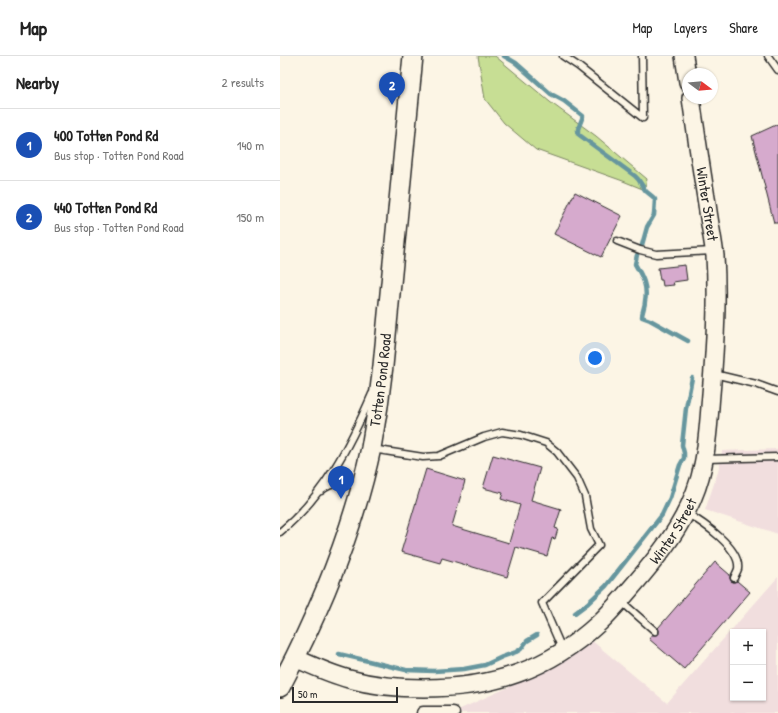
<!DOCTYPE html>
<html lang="en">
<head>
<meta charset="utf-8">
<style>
  :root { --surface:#fff; --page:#f2f2f2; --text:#222; --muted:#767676; --line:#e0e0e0; --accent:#c8321e }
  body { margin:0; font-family:"Patrick Hand",sans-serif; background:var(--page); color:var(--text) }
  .controls { position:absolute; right:12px; bottom:12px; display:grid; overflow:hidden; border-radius:0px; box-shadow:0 1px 3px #0004 }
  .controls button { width:36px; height:36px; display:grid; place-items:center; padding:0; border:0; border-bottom:1px solid var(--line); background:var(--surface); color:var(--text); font:20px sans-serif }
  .compass { position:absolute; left:402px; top:12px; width:36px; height:36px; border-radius:50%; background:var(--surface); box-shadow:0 1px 3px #0004; rotate:106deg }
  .scale { position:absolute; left:12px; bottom:10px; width:106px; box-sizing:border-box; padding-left:4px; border:2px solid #2b2b2b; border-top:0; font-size:11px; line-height:14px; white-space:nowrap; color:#2b2b2b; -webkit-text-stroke:3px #fcf5e5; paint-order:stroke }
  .you { position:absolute; left:315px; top:302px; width:14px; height:14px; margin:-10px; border:3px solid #fff; border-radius:50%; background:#1a73e8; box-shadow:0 0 0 6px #1a73e833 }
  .badge { display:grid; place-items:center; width:26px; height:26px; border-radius:50%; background:var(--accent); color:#fff; font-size:13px; font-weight:700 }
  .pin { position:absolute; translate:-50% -33px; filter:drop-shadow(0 1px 2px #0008) }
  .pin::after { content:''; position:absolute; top:21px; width:14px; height:12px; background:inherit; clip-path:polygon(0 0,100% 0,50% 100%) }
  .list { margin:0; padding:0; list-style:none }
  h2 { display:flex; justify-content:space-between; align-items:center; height:52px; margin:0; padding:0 16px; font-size:17px }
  h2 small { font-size:13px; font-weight:400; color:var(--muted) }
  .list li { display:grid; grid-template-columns:26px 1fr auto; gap:12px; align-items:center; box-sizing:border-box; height:72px; padding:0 16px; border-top:1px solid var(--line) }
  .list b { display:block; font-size:15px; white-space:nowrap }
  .list p { margin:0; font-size:13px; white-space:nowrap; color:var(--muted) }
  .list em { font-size:13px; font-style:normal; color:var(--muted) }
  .map { position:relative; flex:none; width:498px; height:657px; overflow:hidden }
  header { display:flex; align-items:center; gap:24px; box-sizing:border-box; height:56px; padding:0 20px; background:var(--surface); border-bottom:1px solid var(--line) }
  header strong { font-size:19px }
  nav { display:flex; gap:22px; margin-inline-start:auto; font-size:14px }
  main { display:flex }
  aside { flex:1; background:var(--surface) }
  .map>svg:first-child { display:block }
  .built { fill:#f1dede; fill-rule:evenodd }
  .green { fill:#c7de94; stroke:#798460 }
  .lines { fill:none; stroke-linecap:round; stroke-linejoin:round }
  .stream { stroke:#66969e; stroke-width:4.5 }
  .building { fill:#d6aacd; stroke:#2b2b2b }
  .lane-casing { stroke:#2b2b2b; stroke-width:9 }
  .street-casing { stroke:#2b2b2b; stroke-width:15 }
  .secondary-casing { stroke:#2b2b2b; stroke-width:20 }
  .primary-casing { stroke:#2b2b2b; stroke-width:22 }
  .lane { stroke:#fcf5e5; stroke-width:6 }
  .street { stroke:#fcf5e5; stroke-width:12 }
  .secondary { stroke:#fcf5e5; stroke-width:17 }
  .primary { stroke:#fcf5e5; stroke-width:19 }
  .labels { text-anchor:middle; stroke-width:3; stroke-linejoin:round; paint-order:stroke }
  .street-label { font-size:15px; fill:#2b2b2b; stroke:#fcf5e5 }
</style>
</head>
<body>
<header>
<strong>Map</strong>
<nav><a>Map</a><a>Layers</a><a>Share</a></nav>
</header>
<main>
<aside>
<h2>Nearby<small>2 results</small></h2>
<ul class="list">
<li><span class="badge" style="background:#1a4fb4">1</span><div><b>400 Totten Pond Rd</b><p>Bus stop · Totten Pond Road</p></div><em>140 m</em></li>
<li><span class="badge" style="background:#1a4fb4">2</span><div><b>440 Totten Pond Rd</b><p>Bus stop · Totten Pond Road</p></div><em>150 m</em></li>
</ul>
</aside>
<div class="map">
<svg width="498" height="657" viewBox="0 0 498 657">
  <rect width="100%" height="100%" fill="#fcf5e5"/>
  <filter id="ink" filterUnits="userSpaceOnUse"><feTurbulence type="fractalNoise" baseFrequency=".025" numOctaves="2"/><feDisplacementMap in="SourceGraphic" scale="8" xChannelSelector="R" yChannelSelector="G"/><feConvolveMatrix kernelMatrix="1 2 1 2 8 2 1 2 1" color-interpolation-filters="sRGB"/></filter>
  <g filter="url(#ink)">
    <!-- built -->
    <path class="built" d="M498,393v85l-73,-24 13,-38 4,-21z
      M498,521v136h-316l-4,-3 104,-47 29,-23 76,63zM453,576h30v66h-30z"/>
    <!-- green -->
    <path class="green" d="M198,0h17l55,46 46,34 51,43 -2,11 -22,-9 -87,-31 -32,-27 -19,-24z"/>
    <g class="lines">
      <!-- stream -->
      <path class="stream" d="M224,0l12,7 35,31 13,7 19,15 -5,13v5l57,42c5,4 6,8 10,14 2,3 7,5 10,9l-1,16 -7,12 -5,18
        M357,199l-2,9c7,12 13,22 10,37 0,6 -3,10 -3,16l8,3 38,21
        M295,557l12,-9 19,-18 56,-71 8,-17 10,-33 4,-7v-5l-2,-8 4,-37 6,-30
        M59,598l67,16 28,1 30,-2 21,-4 17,-8 14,-5 5,-3 6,-8 10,-6"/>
    </g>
    <!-- building -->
    <path class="building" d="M498,68v99h-4l-22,-87z
      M295,136l47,24 -21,41 -47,-23z
      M405,209l2,15 -14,2 1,3 -11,1 -1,-6h-2l-2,-12z
      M213,399l47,13 -9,32 30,9 -6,19 3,1 -3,10 -3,-1 -5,18 -31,-9 -9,30 -65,-19 -2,5 -39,-11 25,-83 39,12 -13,45 57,17 11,-38 -19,-6 2,-6 -20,-5z
      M435,506l15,13v3l1,3 3,1 3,-1 13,11 -66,77 -35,-30 3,-4h4l3,-1v-4l-1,-2z"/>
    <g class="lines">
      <!-- lane casing -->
      <g class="lane-casing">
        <path id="lane" d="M283,0l15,10 65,52 -1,-62
          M488,0l10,14
          M337,185l23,9 16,4 57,-3
          M434,318l42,10 22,8
          M92,393l51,8 16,-1 45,-19 18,-5 19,3 25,8 11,9 20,26 8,18 6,33 8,16 -57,58 20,46
          M426,403l72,-2
          M41,435c12,-10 23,-9 38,-5
          M406,457c16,9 55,35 52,56 -1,3 -3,6 -4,9
          M0,476c44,-36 70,-87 92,-138
          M342,546l33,29"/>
      </g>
      <!-- street casing -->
      <g class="street-casing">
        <path id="street" d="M143,657h30"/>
      </g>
      <!-- secondary casing -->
      <g class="secondary-casing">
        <g id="secondary">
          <path d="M404,0l4,26"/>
          <path id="s1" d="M15,602c18,8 35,16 54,21 25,7 50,9 75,9 69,0 124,-18 175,-65 14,-13 26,-28 39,-43 29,-34 56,-70 65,-115 5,-23 6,-47 8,-71 4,-45 7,-92 4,-138 -2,-17 -6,-35 -8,-52 -6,-36 -11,-71 -16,-106"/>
        </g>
      </g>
      <!-- primary casing -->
      <g class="primary-casing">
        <g id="primary">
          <path id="s2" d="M0,631c40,-76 73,-155 91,-239 5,-27 9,-54 12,-82l30,-310"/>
        </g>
      </g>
      <!-- lane -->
      <use href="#lane" class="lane"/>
      <!-- street -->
      <use href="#street" class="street"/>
      <!-- secondary -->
      <use href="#secondary" class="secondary"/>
      <!-- primary -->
      <use href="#primary" class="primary"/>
    </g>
  </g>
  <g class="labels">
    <!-- street labels -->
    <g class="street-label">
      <text transform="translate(427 148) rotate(81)" y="5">Winter Street</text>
      <text dy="5" stroke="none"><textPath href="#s2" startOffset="325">Totten Pond Road</textPath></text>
      <text dy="5" stroke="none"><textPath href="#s1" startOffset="444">Winter Street</textPath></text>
    </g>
  </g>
</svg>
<div class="controls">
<button>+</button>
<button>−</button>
</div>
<svg class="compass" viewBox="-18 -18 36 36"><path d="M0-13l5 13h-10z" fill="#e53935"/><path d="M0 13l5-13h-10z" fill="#767676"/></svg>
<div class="scale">50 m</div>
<div class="you"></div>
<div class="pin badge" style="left:61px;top:443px;background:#1a4fb4">1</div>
<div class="pin badge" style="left:112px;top:49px;background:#1a4fb4">2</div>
</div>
</main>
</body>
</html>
